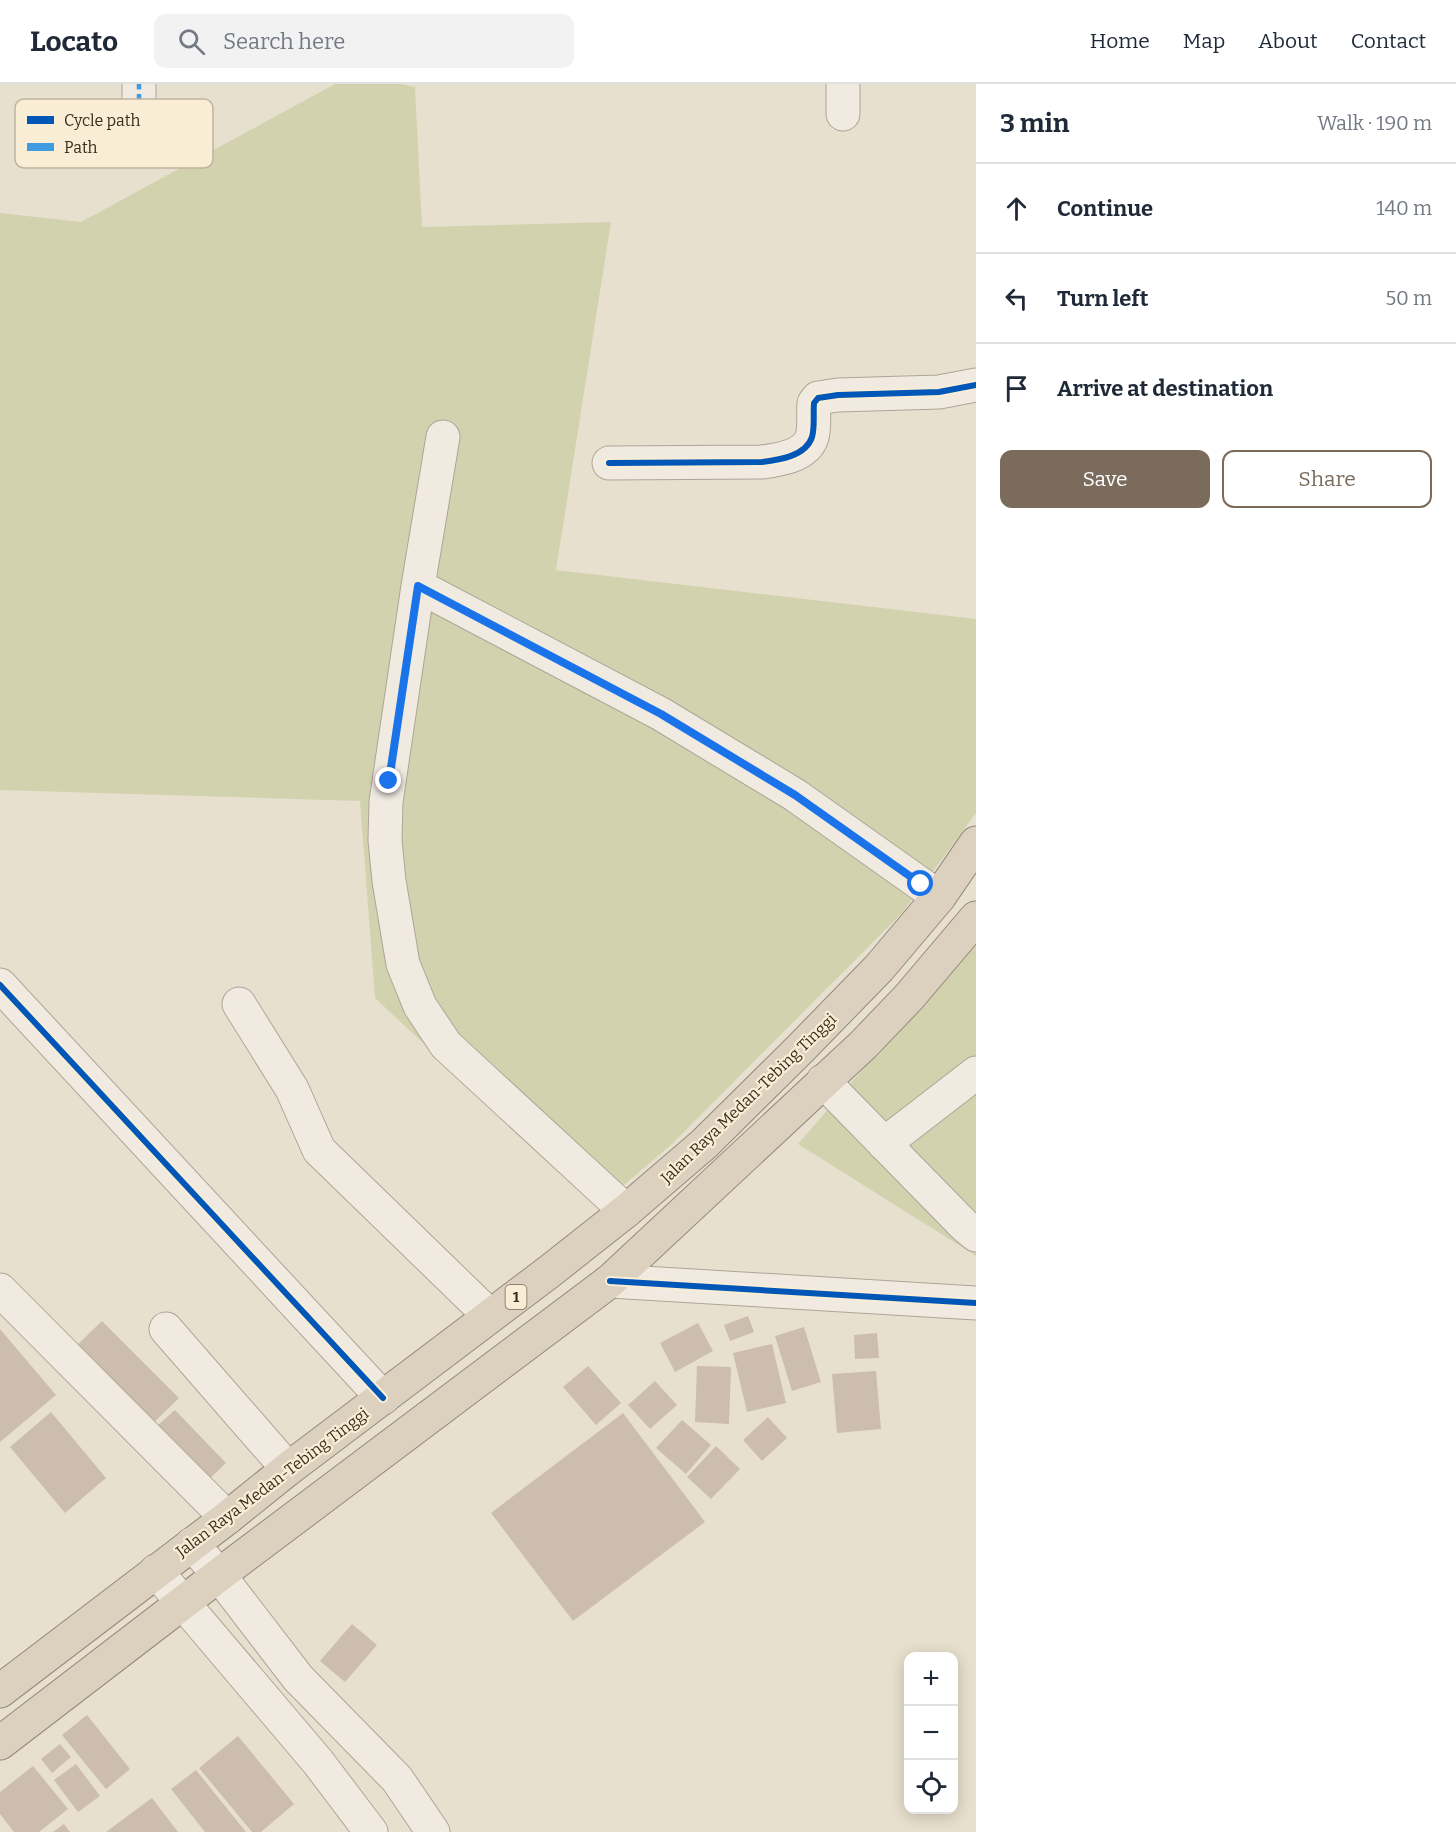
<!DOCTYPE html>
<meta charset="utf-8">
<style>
:root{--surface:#fff;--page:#f2f2f3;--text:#1f2937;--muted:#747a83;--line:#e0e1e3;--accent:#7a6b5c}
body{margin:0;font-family:Bitter,serif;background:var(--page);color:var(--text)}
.controls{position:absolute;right:18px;bottom:18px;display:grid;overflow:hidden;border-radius:12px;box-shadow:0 3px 15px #0003}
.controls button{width:54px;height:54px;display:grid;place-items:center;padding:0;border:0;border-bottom:2px solid var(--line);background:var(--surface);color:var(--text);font:30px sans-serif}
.stop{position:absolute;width:18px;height:18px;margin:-14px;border:4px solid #1a73e8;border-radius:50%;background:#fff}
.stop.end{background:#1a73e8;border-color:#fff;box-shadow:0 2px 6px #0008}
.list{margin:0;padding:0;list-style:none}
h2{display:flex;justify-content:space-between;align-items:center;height:78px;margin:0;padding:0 24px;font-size:26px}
h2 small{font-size:20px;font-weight:400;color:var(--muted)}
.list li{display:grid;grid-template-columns:39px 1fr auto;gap:18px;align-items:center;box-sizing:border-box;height:90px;padding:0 24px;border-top:2px solid var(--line)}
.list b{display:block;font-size:22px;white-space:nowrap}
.list em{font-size:20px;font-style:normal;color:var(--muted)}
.actions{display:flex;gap:12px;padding:18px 24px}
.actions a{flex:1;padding:14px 0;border:2px solid var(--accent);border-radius:12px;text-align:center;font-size:21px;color:var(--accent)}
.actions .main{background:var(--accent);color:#fff}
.icon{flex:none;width:33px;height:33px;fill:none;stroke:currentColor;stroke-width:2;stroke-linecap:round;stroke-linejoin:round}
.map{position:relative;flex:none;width:976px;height:1748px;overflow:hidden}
header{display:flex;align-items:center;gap:36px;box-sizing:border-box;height:84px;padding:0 30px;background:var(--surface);border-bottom:2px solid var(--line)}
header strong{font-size:28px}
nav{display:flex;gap:33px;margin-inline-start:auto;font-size:21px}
.search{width:420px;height:54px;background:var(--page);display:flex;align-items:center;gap:15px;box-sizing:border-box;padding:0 21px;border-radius:12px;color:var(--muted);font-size:22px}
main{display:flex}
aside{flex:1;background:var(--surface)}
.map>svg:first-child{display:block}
.cemetery{fill:#d3d2af}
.building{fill:#ccbdaf}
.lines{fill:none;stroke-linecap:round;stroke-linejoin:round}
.minor-casing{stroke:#aea597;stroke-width:35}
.highway-casing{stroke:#938a7e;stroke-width:35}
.minor{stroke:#f0eae1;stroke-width:33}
.highway{stroke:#dcd0bf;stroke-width:33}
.quiet{stroke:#3f9ce0;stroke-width:4.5;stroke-dasharray:9 4.5;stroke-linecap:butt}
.cycleway-casing{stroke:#f9edd5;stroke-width:10}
.cycleway{stroke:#0057b8;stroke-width:6}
.route{stroke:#1a73e8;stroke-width:8}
.labels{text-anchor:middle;stroke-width:4.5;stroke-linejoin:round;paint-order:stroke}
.shield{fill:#f9edd5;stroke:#766655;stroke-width:1.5}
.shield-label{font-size:15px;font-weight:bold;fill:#3e2c1e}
.street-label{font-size:16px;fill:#3e2c1e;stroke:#f9edd5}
.key{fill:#f9edd5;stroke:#c1b39e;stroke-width:1.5}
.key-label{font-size:16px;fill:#3e2c1e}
</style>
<header>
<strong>Locato</strong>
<div class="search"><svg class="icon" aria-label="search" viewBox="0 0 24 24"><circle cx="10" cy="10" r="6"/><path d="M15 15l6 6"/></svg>Search here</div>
<nav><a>Home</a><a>Map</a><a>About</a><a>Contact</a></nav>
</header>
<main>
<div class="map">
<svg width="976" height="1748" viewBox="0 0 976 1748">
<rect width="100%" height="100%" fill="#e8e0ce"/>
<path class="cemetery" d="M335,0H401L415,3L422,143L611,138L556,486L976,535V729L903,828L672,1060L598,1123L375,914L360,717L0,706V129L81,138Z
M976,854V1172L798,1060Z"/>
<path class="building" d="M748,1232L754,1248L730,1257L724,1241Z
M102,1237L179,1314L145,1347L68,1270Z
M698,1239L713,1267L675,1288L660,1259Z
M804,1243L821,1298L792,1307L775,1252Z
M0,1245L56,1311L0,1358Z
M877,1249L879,1274L855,1275L854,1251Z
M772,1260L786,1319L747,1328L733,1269Z
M588,1282L621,1319L596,1341L563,1303Z
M697,1282L731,1283L729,1340L695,1338Z
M876,1287L881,1345L837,1349L832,1290Z
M655,1297L677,1321L650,1345L628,1321Z
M175,1326L226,1379L201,1403L149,1349Z
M51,1328L106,1394L65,1429L10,1363Z
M623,1329L705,1438L573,1537L491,1429Z
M768,1333L787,1354L762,1377L743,1356Z
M682,1336L711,1361L686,1390L656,1364Z
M716,1362L740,1385L711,1415L687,1393Z
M352,1540L377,1561L345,1598L320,1577Z
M87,1631L130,1685L106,1705L62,1651Z
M238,1652L294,1720L261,1748H252L199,1684Z
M60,1660L71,1673L52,1689L41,1675Z
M76,1680L100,1712L78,1728L54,1696Z
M33,1682L68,1725L39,1748H14L0,1730V1708Z
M196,1686L246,1748H205L171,1705Z
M152,1714L178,1748H106Z
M64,1740L70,1748H53Z"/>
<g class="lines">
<defs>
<path id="minor" d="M139,19V0
M843,30V0
M443,353L418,502L386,718L385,756L389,797L403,880L420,922L446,961L626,1127
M609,379L762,378C779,376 806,372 812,353C815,343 813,330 814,319L818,314L838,311L939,308L976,301
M418,502L661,630L795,711L939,813
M0,901L383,1314
M239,920L292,1005L319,1066L490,1232
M823,997L964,1141L976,1151
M884,1060L976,989
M610,1197L976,1219
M0,1206L227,1434
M166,1245L288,1385
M192,1460L219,1491L298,1594L397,1695L433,1748
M156,1487L318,1678L371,1748"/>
<path id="highway" d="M0,1607L227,1434L288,1385L550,1187L626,1127L704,1060L801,964L879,884L939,813L976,759
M0,1659L219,1491L610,1197L863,961L909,913L976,834"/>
</defs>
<use href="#minor" class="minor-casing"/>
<use href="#highway" class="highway-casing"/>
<use href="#minor" class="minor"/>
<use href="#highway" class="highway"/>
<path class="quiet" d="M139,19V0"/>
<defs>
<path id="cycleway" d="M609,379L762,378C779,376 806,372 812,353C815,343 813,330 814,319L818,314L838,311L939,308L976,301
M0,901L383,1314
M610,1197L976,1219"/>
</defs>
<use href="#cycleway" class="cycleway-casing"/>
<use href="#cycleway" class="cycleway"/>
</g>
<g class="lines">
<path class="route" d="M389,697L418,502L661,630L795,711L921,800"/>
</g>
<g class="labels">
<rect class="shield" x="505.5" y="1201" width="21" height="24" rx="4.5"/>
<g class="shield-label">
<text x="516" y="1218">1</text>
</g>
<g class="street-label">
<text transform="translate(748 1014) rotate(-44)" y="6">Jalan Raya Medan-Tebing Tinggi</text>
<text transform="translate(272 1398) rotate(-37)" y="6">Jalan Raya Medan-Tebing Tinggi</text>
</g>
</g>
<rect x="15" y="15" width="198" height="69" rx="9" class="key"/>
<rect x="27" y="32" width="27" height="8" fill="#0057b8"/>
<rect x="27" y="59" width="27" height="8" fill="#3f9ce0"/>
<g class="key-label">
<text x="64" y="42">Cycle path</text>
<text x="64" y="69">Path</text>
</g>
</svg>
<div class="controls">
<button>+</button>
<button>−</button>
<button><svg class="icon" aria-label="locate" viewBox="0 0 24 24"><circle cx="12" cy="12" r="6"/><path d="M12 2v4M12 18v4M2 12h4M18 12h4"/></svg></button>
</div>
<div class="stop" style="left:921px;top:800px"></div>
<div class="stop end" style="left:389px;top:697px"></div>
</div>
<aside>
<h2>3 min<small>Walk · 190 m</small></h2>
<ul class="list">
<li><svg class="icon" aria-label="ahead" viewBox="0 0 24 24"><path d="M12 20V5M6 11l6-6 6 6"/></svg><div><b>Continue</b></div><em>140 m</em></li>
<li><svg class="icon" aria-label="left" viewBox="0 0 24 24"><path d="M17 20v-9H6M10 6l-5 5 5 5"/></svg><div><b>Turn left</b></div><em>50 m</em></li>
<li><svg class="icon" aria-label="arrive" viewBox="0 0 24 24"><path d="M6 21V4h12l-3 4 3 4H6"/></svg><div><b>Arrive at destination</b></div></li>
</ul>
<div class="actions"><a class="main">Save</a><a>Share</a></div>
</aside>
</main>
